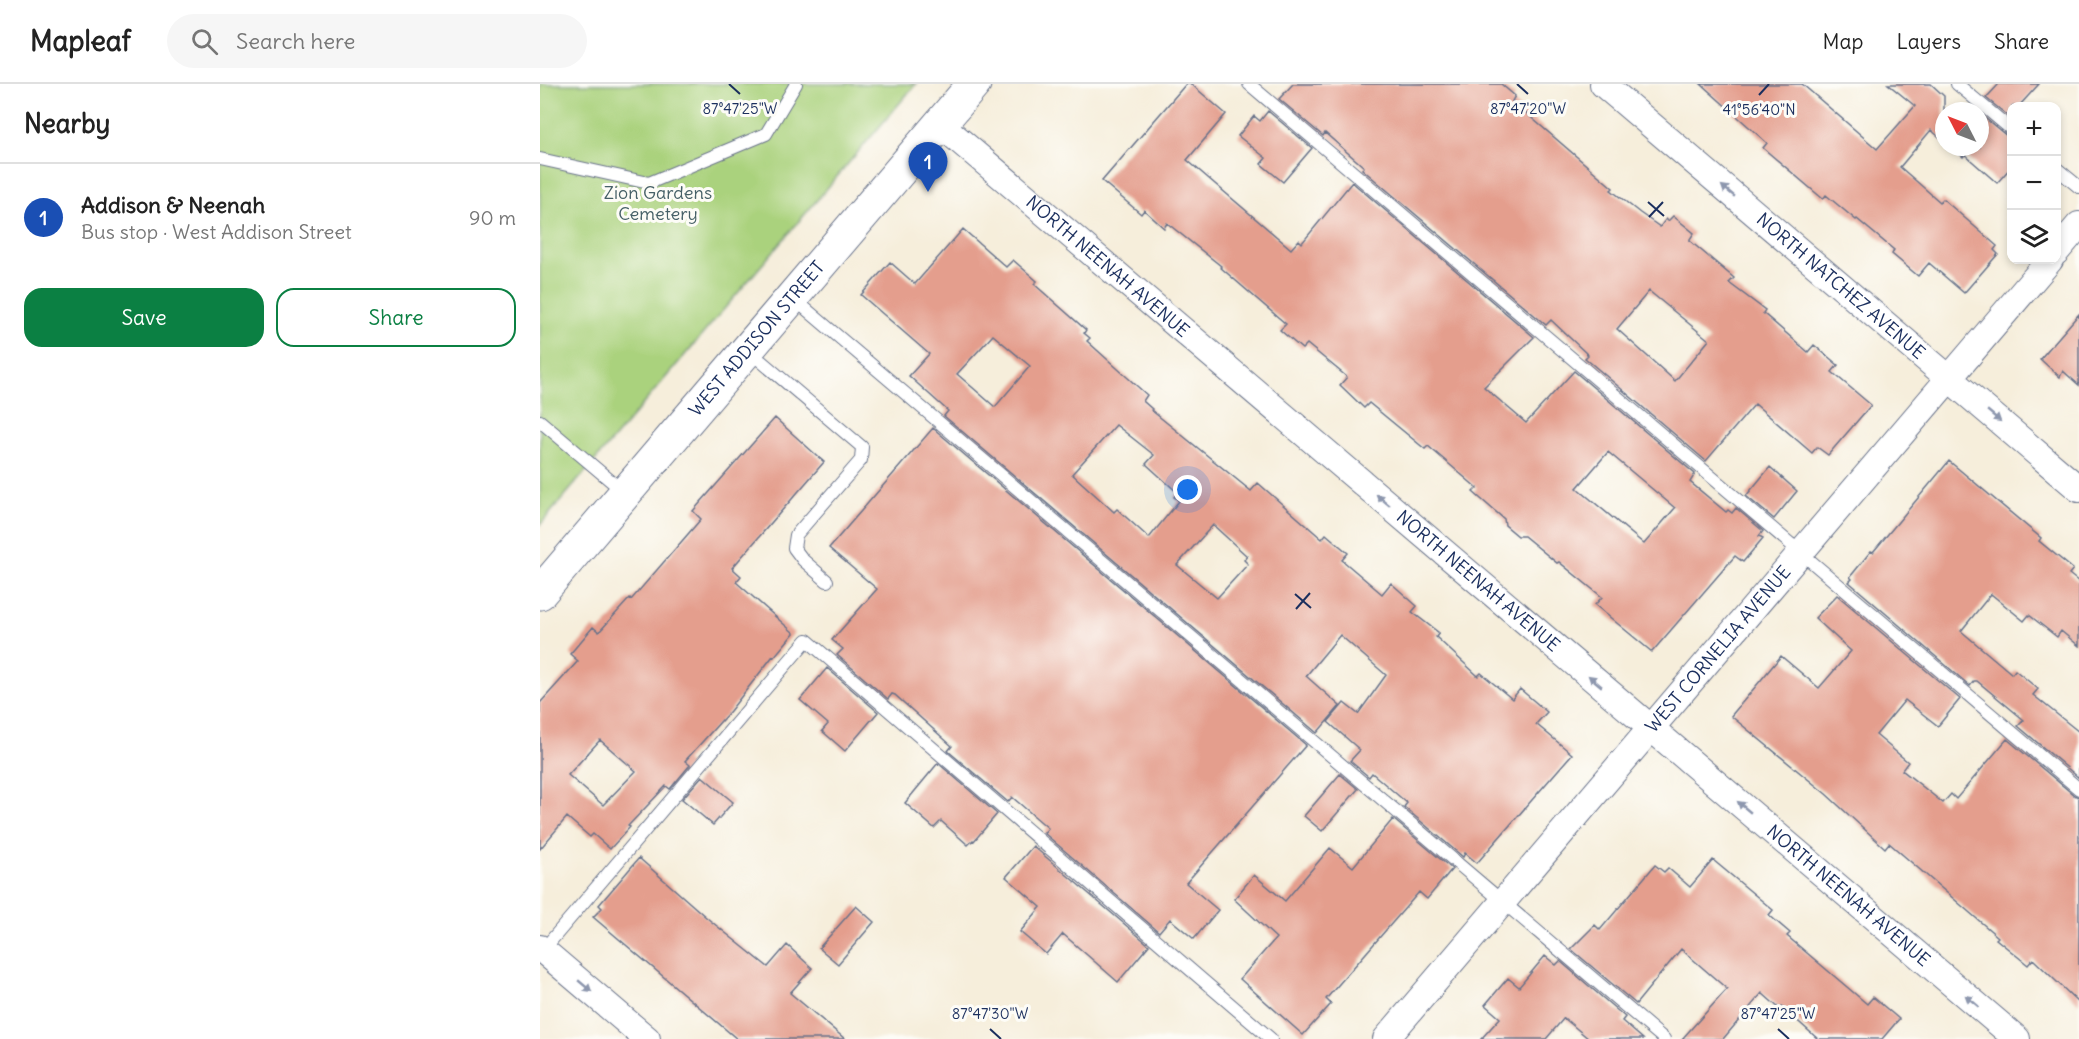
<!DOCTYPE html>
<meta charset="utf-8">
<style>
:root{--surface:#fff;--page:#f6f6f6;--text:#222;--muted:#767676;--line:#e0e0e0;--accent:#0b8043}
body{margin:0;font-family:Delius,sans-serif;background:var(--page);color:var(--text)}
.controls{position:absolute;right:18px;top:18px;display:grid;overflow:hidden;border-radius:12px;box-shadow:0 3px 9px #0003}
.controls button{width:54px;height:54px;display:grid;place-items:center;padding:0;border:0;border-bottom:2px solid var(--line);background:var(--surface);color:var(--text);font:30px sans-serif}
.compass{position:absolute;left:1395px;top:18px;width:54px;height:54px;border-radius:50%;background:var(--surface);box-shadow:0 3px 9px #0003;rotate:312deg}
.you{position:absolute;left:648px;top:406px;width:21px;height:21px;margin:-15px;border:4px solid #fff;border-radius:50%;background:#1a73e8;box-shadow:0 0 0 9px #1a73e833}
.badge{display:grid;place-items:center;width:39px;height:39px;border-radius:50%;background:var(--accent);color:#fff;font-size:20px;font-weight:700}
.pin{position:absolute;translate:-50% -50px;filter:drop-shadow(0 2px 3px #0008)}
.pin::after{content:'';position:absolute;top:32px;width:21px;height:18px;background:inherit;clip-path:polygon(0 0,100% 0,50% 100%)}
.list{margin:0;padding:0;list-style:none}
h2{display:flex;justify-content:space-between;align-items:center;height:78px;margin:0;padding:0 24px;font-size:26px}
h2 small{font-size:20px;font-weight:400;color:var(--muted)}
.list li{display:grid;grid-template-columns:39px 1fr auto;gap:18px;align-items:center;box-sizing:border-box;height:108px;padding:0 24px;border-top:2px solid var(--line)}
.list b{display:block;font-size:22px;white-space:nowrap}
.list p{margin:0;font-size:20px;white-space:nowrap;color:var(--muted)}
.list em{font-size:20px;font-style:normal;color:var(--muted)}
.actions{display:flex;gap:12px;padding:18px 24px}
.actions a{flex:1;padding:14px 0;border:2px solid var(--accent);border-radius:18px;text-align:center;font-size:21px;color:var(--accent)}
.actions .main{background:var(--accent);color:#fff}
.icon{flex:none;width:33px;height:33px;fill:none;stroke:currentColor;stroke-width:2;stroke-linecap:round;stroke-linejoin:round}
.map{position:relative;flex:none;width:1539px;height:955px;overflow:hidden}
header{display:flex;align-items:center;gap:36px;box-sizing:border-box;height:84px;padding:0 30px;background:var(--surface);border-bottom:2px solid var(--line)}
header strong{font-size:28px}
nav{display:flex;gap:33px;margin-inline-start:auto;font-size:21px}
.search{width:420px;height:54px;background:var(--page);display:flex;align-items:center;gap:15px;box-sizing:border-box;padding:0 21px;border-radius:33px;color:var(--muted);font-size:22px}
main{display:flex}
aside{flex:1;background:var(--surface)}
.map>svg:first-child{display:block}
.green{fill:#aad27d;stroke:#62806e;stroke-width:1.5}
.building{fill:#e49e8d;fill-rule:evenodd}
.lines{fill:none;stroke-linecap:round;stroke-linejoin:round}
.lane-casing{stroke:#68728a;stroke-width:14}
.street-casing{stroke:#68728a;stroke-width:28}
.secondary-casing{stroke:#68728a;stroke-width:35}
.lane{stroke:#fff;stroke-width:12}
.street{stroke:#fff;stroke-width:26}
.secondary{stroke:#fff;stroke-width:33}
.oneway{fill:#8d97ae}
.ticks{fill:none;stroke:#1b2f5e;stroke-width:2}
.labels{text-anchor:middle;stroke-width:6;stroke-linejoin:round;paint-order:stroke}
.park-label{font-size:18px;fill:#466067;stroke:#fdfcf7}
.street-label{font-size:18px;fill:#1b2f5e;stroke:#fdfcf7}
.ticks-label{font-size:15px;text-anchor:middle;fill:#1b2f5e;stroke:#fdfcf7;stroke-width:6;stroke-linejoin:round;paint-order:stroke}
</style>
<header>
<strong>Mapleaf</strong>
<div class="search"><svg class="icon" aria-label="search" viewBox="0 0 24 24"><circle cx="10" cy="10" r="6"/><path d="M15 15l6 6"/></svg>Search here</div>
<nav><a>Map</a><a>Layers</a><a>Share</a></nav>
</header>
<main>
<aside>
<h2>Nearby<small></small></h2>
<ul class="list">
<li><span class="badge" style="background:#1a4fb4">1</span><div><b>Addison &amp; Neenah</b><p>Bus stop · West Addison Street</p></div><em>90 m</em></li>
</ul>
<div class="actions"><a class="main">Save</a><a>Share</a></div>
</aside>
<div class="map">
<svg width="1539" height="955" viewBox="0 0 1539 955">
<rect width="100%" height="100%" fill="#fdfcf7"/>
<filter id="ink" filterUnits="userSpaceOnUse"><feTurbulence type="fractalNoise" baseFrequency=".0167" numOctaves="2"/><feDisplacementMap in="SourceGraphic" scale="12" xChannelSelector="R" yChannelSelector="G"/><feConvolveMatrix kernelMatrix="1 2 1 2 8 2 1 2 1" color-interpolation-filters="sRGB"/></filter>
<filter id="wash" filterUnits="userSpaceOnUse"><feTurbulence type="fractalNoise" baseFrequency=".008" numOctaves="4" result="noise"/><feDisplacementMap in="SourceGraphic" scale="24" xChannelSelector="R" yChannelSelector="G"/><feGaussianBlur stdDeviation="1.35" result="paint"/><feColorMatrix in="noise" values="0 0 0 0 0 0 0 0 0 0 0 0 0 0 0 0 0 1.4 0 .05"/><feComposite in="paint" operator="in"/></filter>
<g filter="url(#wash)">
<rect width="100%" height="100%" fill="#f6eedb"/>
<path class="green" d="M0,0H376L0,441Z"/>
<g id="blocks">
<path class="building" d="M646,0H651L686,30L647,76L751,165L759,156L762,159L812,98L994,253L944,303L986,339L1034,287L1155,390L1150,398L1186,428L1188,426L1192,429L1196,424L1223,447L1219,452L1223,454L1203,478L1195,472L1112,568L1055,521L1062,513L1019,478L1017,479L984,452H978L965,441L964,435L933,408L937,404L888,362L885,365L829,319L824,324L800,301L807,293L767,260L762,265L740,246L746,240L680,183L681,182L627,139L624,144L604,126L601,130L562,97ZM1068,368L1135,424L1104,460L1037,404Z
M753,0H961L975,12L972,17L1073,104L1071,106L1100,129L1120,143L1126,135L1128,137L1133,132L1154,149L1150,155V157L1194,194L1189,199L1225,226L1223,229L1268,268L1274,261L1298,281L1292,288L1331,321L1288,371L1277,363L1272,369L1215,320L1166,377L1045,274L1048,271L1011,236L1006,241L822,85L824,83L785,49L783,52L739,15ZM1109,207L1169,256L1135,297L1077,245Z
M1161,0H1262L1337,65L1375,22L1348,0H1391L1404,12V57L1391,46L1360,83L1400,118L1403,115L1457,162L1454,166L1458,170L1424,209L1389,179L1378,192L1352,170L1354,166L1317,135L1316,136L1286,111L1283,115L1223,64L1227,59Z
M1459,0H1499L1479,22H1472V35L1446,14Z
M728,27L772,64L743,98L721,80L726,74L698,52L714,32L720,37Z
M1440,30L1467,52L1472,54V82L1457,99L1425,71L1423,73L1412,63H1440Z
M423,145L466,183L473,176L497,197L494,200L546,246L544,249L550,254L547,257L607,311L603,317L612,325L611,326L711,407L718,399L782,455L786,450L808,469L802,476L842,510L851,499L877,522L872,528L899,549L896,553L938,592L941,589L972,615L980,605L1007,628L996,640L1032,670L937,779L925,769L923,773L864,723L867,719L832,689L829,693L810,677L820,666L788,638L804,619L818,630L846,591L800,551L766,592L800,622L777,649L404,332L408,327L369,292L389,270L321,211L350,178L375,200ZM453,251L490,282L455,323L417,290ZM576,341L614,371L606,380L638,409L634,413L639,417L609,454L577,425L574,428L532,390ZM673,441L707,472L704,476L708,480L677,514L637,481Z
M1539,230V301L1523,287L1520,293L1500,275Z
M235,334L284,378L192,484L201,492L196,498L254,549L234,573L233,572L190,627L145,677L150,681L130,705L126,702L88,742L90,743L70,765L53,750L50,753L27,733L0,765V619L38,577L30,570L53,543L59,548L90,514L91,516L161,435L153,427ZM60,656L96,687L63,721L28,691Z
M393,344L766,661L646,799L678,826L654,855L630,835L619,848L504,749L508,744L472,713L468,718L408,667L412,662L355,611L352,610L348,615L297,571L303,565L292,556L337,505L289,464Z
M1409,377L1501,454L1499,457L1533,485L1529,490L1539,498V562L1521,547L1517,553L1489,531L1484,537L1451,510L1421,547L1472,590L1475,586L1498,605L1493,611L1539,648V694L1478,642L1484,636L1437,597H1434L1430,602L1309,498L1312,495L1310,493L1331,467L1333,468Z
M1230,383L1257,407L1234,435L1206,412Z
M1297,511L1420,615L1398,642L1365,616L1336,651L1368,678L1362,686L1403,719L1411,710L1416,715L1467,655L1534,711L1539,713V919L1493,875L1488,881L1456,855L1458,853L1349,759L1345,764L1286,710L1191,632L1241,572L1279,604L1311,567L1275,534Z
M287,584L338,628L305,667L282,647L288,640L260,616Z
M398,679L457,730L434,757L433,756L428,761L401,737L394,744L365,719Z
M800,690L818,705L782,747L764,732Z
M162,692L193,718L173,741L142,715Z
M853,735L912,785L887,815L879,808L786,915L791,920L763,951L700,895L736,854L694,815L714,791L745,817L790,764L813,783Z
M493,762L609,861L578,898L523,850L506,870L480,848L501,823L466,793Z
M99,774L167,834L228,883L247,861L272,884L250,909L305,955H197L53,833L62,824L59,821Z
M1173,776L1233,826L1229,831L1250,849L1247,852L1327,920L1333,913L1359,935L1342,955H1278L1242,923L1240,925L1222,909L1183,955H1142L1187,905L1141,865L1096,920L1031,865L1055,841L1060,846L1115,781L1124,788L1128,784L1150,803Z
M316,822L334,838L298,880L279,864Z
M1005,872L1016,881L1020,877L1085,933L1082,937L1103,955H1049L1024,934L1006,955H941L960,934L945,921L968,894L979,903Z"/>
</g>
</g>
<g filter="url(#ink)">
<use href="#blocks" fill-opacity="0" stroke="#68728a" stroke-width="1.5"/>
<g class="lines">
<defs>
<path id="lane" d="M709,0L1539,705
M1417,0L1472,46
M0,75L109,99L226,50L256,0
M1516,84L1539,103
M253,214L1124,955
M208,266L322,363L321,376L256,451L254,464L263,476L287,497
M0,337L84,408
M3,866L267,556L731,955"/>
<g id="street">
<path id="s1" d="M1063,0L1539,405"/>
<path id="s2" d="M400,40L1477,955"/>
<path d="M1516,168L1539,141"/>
<path d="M0,864L107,955"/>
<path id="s3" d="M846,955L1510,176"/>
</g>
<g id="secondary">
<path id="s4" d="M0,509L434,0"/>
</g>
</defs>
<use href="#lane" class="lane-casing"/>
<use href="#street" class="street-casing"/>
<use href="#secondary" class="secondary-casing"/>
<use href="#lane" class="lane"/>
<use href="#street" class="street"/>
<use href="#secondary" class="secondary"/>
</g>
<defs><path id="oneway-solid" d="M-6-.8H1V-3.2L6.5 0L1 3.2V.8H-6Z" transform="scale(1.5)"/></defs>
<g class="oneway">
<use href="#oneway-solid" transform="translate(1188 107) rotate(-140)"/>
<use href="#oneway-solid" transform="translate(1454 332) rotate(40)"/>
<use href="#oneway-solid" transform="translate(843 416) rotate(-140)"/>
<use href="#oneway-solid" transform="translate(1055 597) rotate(-140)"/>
<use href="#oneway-solid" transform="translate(1204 723) rotate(-140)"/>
<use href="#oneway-solid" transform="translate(45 902) rotate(40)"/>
<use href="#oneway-solid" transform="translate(1432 917) rotate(-140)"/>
</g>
</g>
<path class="ticks" d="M189,0L200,10M977,0L988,10M1219,11L1229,0M1108,118L1124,132M1109,133L1123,118M755,510L771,524M756,525L770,509M450,945L461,955M1238,945L1249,955"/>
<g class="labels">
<g class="park-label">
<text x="118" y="115">Zion Gardens<tspan x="118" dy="21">Cemetery</tspan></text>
</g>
<g class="street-label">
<text dy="6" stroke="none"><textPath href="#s2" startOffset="220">NORTH NEENAH AVENUE</textPath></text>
<text dy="6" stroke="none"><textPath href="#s1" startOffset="312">NORTH NATCHEZ AVENUE</textPath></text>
<text dy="6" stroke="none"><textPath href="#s4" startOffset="334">WEST ADDISON STREET</textPath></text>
<text dy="6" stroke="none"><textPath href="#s2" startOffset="706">NORTH NEENAH AVENUE</textPath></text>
<text dy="6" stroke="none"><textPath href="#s3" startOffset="512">WEST CORNELIA AVENUE</textPath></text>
<text dy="6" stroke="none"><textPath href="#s2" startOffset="1192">NORTH NEENAH AVENUE</textPath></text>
</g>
</g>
<g class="ticks-label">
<text x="200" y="30">87°47'25"W</text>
<text x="988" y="30">87°47'20"W</text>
<text x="1219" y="31">41°56'40"N</text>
<text x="450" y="935">87°47'30"W</text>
<text x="1238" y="935">87°47'25"W</text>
</g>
</svg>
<div class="controls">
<button>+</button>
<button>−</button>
<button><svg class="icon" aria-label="layers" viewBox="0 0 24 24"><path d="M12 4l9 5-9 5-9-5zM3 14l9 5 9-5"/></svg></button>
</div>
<svg class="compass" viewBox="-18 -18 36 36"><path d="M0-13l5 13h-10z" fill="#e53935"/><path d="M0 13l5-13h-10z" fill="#767676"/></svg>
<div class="you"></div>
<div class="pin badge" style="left:388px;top:108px;background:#1a4fb4">1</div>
</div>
</main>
